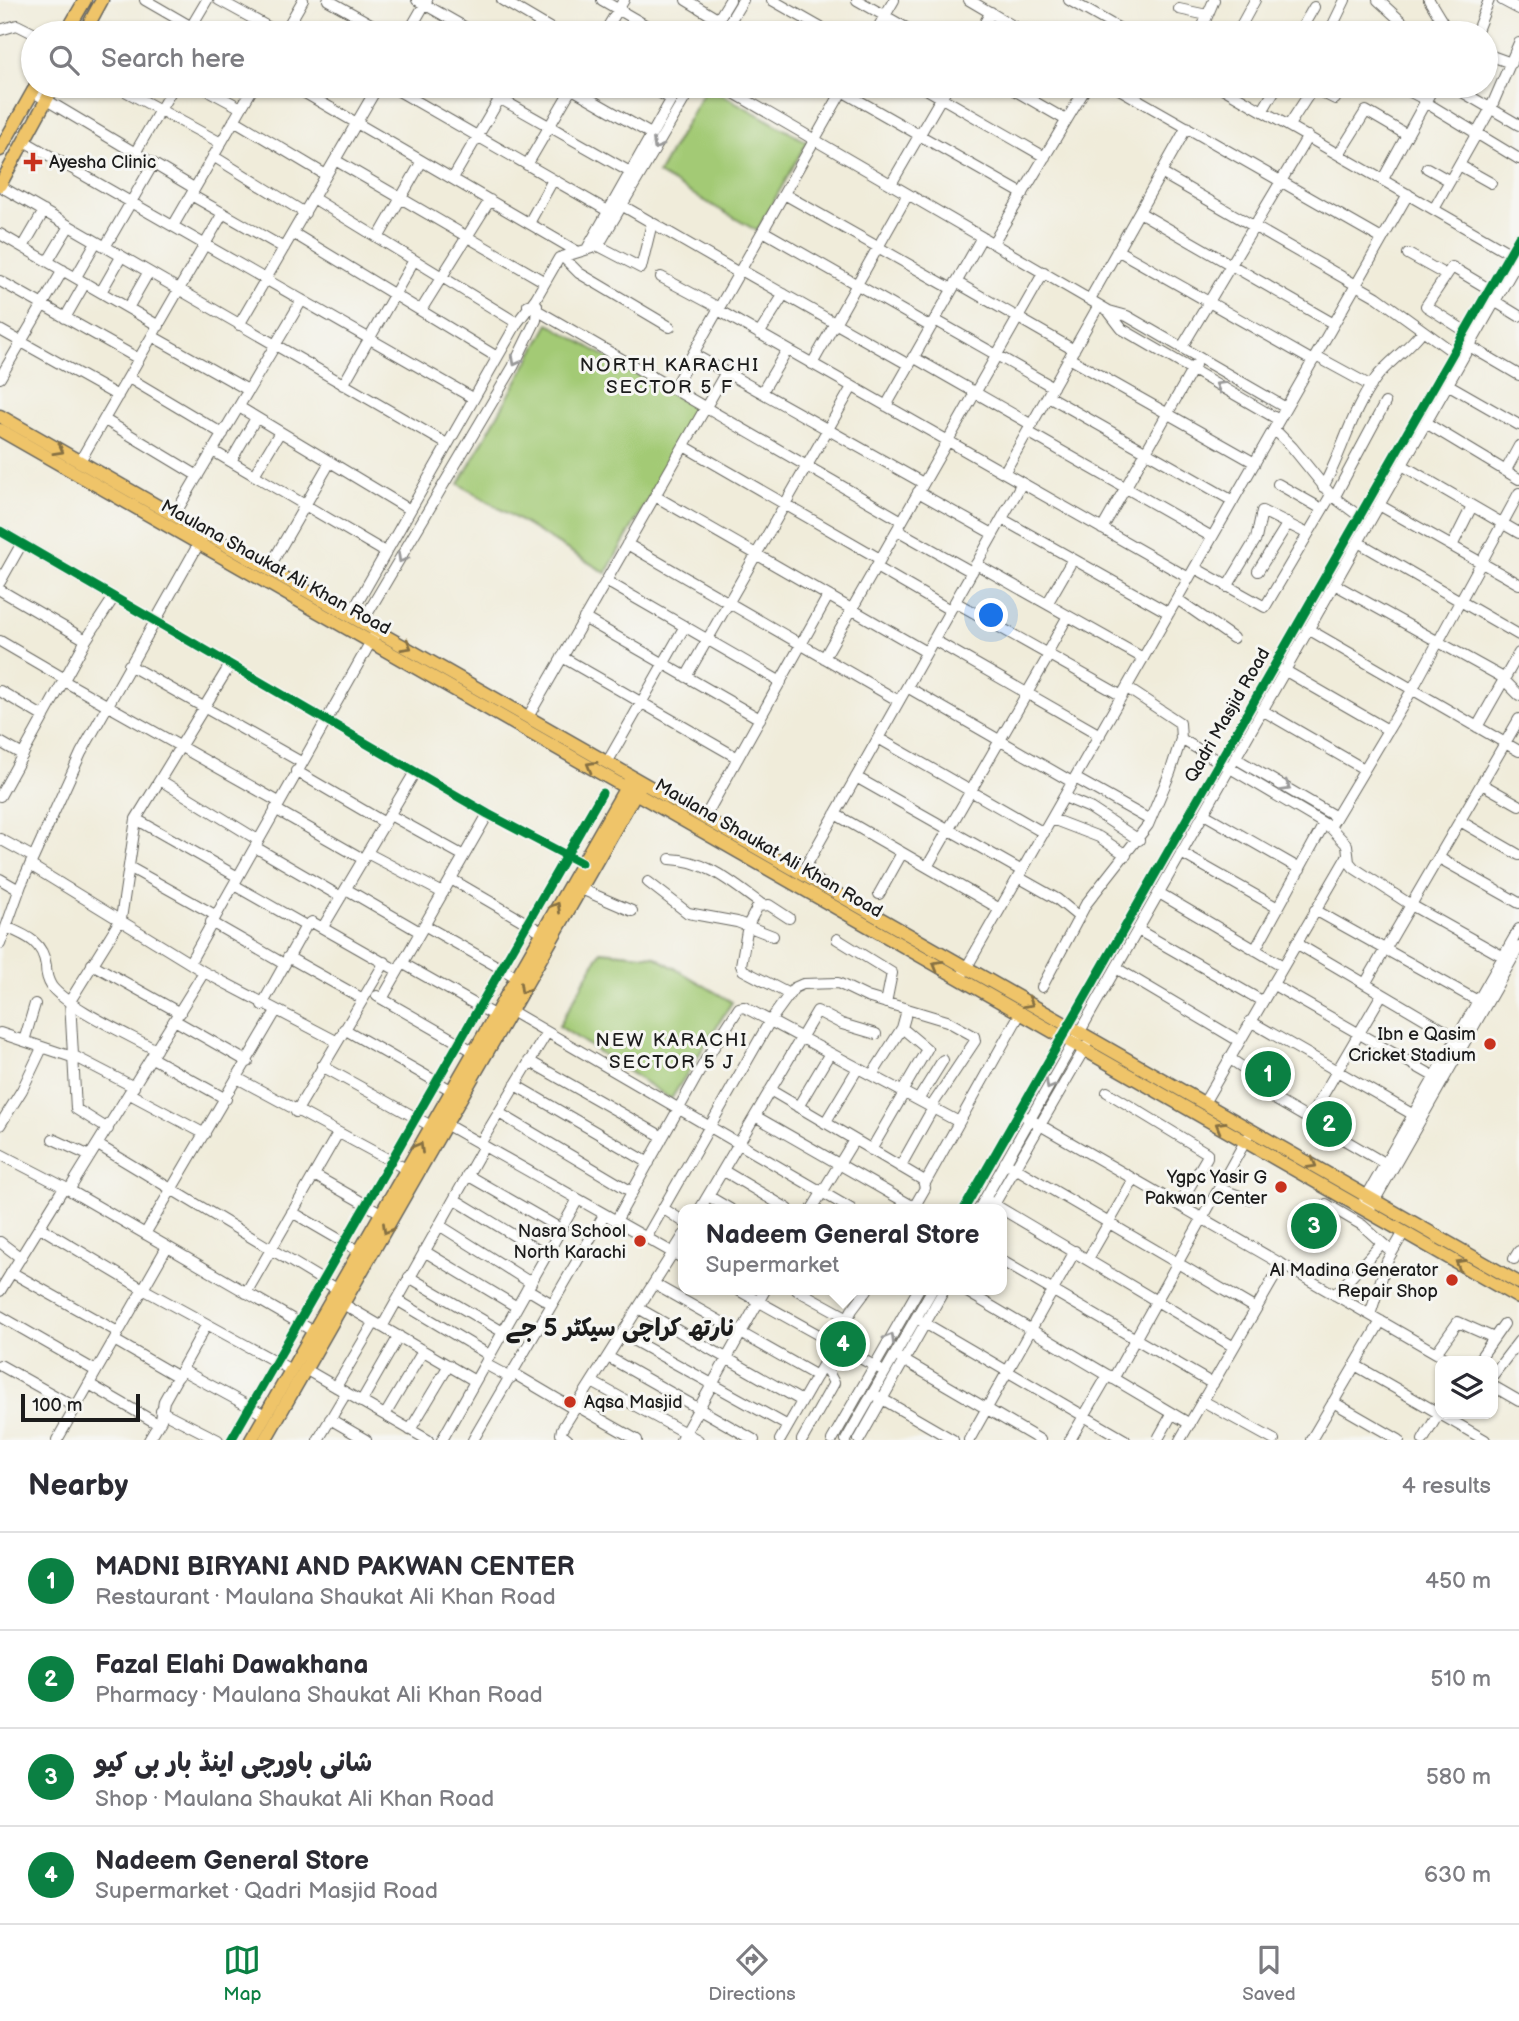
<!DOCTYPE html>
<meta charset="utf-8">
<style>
:root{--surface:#fff;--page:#f7f7f7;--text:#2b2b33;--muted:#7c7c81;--line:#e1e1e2;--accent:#0b8043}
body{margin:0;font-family:"Balsamiq Sans","Playpen Sans Arabic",sans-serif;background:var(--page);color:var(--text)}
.controls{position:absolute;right:21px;bottom:21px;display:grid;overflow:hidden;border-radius:14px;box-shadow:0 2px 5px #0004}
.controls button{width:63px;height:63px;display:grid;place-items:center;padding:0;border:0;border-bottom:2px solid var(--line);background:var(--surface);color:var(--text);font:35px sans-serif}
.scale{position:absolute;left:21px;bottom:18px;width:119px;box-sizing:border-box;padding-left:7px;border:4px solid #1c1c1c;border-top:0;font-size:19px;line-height:24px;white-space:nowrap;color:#1c1c1c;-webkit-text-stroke:5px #f6f6f2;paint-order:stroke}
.you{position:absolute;left:992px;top:616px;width:24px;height:24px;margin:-18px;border:5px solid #fff;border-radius:50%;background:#1a73e8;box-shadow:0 0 0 10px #1a73e833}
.badge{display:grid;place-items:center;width:46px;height:46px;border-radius:50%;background:var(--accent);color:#fff;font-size:23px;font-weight:700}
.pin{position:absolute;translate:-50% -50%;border:4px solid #fff;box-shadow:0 2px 7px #0006}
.popup{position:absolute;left:678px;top:1204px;width:329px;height:91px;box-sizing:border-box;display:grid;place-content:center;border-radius:14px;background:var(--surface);filter:drop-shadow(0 2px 5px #0005);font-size:23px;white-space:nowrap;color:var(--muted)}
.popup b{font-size:26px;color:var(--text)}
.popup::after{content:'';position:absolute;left:50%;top:100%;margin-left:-14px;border:14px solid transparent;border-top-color:var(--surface)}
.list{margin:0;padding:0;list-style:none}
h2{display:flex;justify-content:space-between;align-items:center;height:91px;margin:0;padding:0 28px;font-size:30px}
h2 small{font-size:23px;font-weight:400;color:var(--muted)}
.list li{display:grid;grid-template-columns:46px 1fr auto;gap:21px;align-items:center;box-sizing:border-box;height:98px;padding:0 28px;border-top:2px solid var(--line)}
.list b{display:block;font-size:26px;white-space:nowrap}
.list p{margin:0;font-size:23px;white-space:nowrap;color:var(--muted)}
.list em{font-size:23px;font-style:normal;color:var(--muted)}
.icon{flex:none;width:38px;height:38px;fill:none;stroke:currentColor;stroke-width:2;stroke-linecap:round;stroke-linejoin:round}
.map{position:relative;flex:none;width:1519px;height:1440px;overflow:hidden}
.search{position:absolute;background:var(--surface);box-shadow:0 2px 5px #0004;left:21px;right:21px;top:21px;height:77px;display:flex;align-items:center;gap:18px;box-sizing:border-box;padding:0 24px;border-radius:38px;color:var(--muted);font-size:26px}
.sheet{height:483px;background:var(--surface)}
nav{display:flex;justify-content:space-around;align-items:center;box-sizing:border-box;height:98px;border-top:2px solid var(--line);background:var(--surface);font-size:19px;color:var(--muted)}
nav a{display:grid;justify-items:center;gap:4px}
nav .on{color:var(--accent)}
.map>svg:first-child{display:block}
.green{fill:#a3ca74;stroke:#607348;stroke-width:2}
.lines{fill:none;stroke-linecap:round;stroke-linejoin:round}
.minor-casing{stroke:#66655e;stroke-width:12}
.major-casing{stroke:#66655e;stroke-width:15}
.minor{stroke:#fff;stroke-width:10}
.major{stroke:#efc469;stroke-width:12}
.cycleway-casing{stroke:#f6f6f2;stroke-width:13}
.cycleway{stroke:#00873e;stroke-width:9}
.oneway{stroke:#999}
.oneway2{stroke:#867042}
.poi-dot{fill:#c8321e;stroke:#f6f6f2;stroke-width:2.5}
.labels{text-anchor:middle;stroke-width:6;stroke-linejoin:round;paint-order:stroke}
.poi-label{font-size:18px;fill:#1c1c1c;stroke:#f6f6f2;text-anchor:end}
.street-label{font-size:18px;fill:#1c1c1c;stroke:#f6f6f2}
.neighbourhood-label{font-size:19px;letter-spacing:2px;fill:#1c1c1c;stroke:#f6f6f2}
.district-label{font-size:24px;font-weight:bold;fill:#1c1c1c;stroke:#f6f6f2}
</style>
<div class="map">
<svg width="1519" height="1440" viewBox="0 0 1519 1440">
<rect width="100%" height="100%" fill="#f6f6f2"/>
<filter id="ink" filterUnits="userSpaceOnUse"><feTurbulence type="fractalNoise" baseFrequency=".0143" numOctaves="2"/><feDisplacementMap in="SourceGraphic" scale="14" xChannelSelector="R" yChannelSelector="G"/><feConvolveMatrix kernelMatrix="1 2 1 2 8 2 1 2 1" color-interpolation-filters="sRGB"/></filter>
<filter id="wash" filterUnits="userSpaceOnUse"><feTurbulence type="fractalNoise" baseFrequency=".00686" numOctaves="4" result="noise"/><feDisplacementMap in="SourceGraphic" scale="28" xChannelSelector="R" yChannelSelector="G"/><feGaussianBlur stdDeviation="1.57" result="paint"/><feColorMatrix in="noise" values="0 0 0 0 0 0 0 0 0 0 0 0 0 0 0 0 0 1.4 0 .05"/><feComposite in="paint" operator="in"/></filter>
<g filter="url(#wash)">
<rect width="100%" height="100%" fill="#f0ecda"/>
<path class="green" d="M707,86L807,142L757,231L658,174Z
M549,324L699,410L606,573L459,484Z
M601,951L654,956L732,1002L671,1099L559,1026Z"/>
</g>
<g filter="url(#ink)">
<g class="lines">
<defs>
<path id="minor" d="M145,0L202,33
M219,0L279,33
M328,0L387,33
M417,0L475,33
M502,0L558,33
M602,0L659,33
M686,0L719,20
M772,0L830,33
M857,0L915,33
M969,0L1025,33
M1069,0L1127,33
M1378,0L1414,33
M1429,0L1449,33
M1502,0L1519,9
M1179,9L1207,15
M291,21L312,33
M89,23L107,33
M728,25L742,33
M191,27L207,0
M0,30L17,25L33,33
M284,33L303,0
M408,33L427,0
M535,33L541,23
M604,33L624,0
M710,33L730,0
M723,33L743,0
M875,33L894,0
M979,33L991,12
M1200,33L1214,0
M1237,33L1255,0
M1299,33L1314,7
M1329,33L1345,0
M1421,33L1440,18
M1476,33L1489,0
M1486,54L1511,63
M116,86L221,143
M200,86L241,108
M254,86L191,195L284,248
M293,86L578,252
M390,86L608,211
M478,86L630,172
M567,86L651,134
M648,86L671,99
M722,86L1109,311L1127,316L1286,408
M833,86L1023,194
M921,86L1045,157
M1007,86L1066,120
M1114,86L1382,239
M1219,86L1513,255
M1399,86L1426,100
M1452,86L1519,125
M33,92L194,188
M1425,102L1519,159
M1263,110L1277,86
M234,120L326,175
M1289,125L1313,88L1335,99
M24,141L473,398
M135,153L174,86
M1339,154L1366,111L1407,135
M213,156L305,213
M335,160L545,282
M527,165L573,86
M1459,165L1491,183
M1427,168L1450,181
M1161,173L1377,297L1453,352
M453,178L500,98
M1383,179L1434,86
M891,184L948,86
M0,186L447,444
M784,194L952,289
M313,198L517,323
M623,206L739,273
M1434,209L1490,110L1519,43
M1139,212L1334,324
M529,223L553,180
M173,226L191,195
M763,231L931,327
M293,233L497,357
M0,234L159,326
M378,238L422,161
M993,243L1087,86
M597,245L641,268L652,223
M23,247L44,211
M105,247L153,164
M587,249L679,86
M1117,250L1313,361
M1408,254L1446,275
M563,257L579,273L670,327
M48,261L69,226
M741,270L909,365
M76,277L96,242
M661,277L719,308
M0,281L139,359
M956,282L1074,350
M101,292L121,257
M1090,299L1187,127
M1496,302L1519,316
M528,305L902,521
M128,308L148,273
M421,310L490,200
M718,310L1189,578
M1109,312L1122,329L1279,420
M65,318L85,283
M935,320L1053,387
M239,325L378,86
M0,330L118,396
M1465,331L1426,306L1452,267L1489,289
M759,334L784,294
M152,336L248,390
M1182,347L1308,136
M1471,347L1519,375
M693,354L923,483
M1316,356L1371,386
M913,357L1032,425
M1069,358L1255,463
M812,364L908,194
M0,378L63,270
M129,378L223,434
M343,385L414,260
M1449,385L1519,425
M673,389L845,86
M762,392L787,350
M1048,396L1233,501
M886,406L982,237
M239,407L410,510
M105,420L198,476
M1426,423L1519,479
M1274,429L1292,447L1331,495L1359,516
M1028,432L1212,537
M684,446L880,559
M213,451L385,552
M80,461L223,213
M231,461L256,418
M1402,465L1519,533
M1506,470L1519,446
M1004,473L1099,305
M254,475L280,432
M1278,484L1322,509
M1323,487C1343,451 1351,412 1376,378C1389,361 1409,349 1422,331
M918,492L993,534
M655,496L926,652
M1334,498L1385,403
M1379,505L1519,584
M175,514L302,300
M1002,519L1169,613
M1102,529L1195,365
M897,530L972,572
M0,531L488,814L581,863
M1358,542L1519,635
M627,544L899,701
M1452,546L1472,506
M976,564L1143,658
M876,567L950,610
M269,568L330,462
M1195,568L1265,607L1331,495
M1258,571L1288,523
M606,581L781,682
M0,582L22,543
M1334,584L1500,676L1519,695
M1227,587L1256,539L1262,511L1308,534
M0,590L86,640
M1177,599L1233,638
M955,602L1122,696
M1047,604L1073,559
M351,614L517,323L536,298L559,258L595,247L601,241L692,86
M584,618L760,719
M363,621L513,367L536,320L537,305
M1308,629L1519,751
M934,640L1100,735
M0,641L65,679
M1047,653L1068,616
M562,657L738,758
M824,658L1044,272
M129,665L301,762
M1284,670L1388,730
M686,677L852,387
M64,681L279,802
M907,687L1072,782
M0,691L44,717
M1262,710L1364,769
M528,717L726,372
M1477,727L1519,653
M878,738L1044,833
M1181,739L1330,827
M0,742L23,755
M1235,758L1336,817
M608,761L685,626
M296,771L385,823
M856,777L1022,871
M1075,778L1150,820
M160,780L258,840
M1482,784L1519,805
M0,796L86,640L114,597
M1064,797L1090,808L1139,840
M275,809L363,859
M835,814L1000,909
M1204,814L1300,869
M390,815L464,856
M705,817L828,596
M136,819L238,877
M1052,819L1099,837L1126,855
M1460,821L1519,855
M0,839L33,857
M255,847L341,897
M367,853L443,893
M1181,853L1278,908
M1439,858L1519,903
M670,859C707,860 733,884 761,904
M30,865L204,972L336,1041
M129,867L215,915
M927,867L1049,655
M802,873L1022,483
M1018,877L1057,899L1079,917
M0,879L19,890
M451,879L542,932
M648,882L688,913L737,922L773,936
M234,885L306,926
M346,889L420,932
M581,889L632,911
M1159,893L1283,966
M879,894L902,853
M1315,910L1478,1001
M211,922L284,964
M424,925L516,977
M6,927C27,936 43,942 46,966C46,973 48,981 52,987C69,1008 131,1036 156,1050
M323,927L415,772
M1138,930L1262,1001
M837,939L892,973L886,1003
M1296,943L1457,1038
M0,944L21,885L81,753L202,538
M1255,950L1324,824
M288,957L363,999
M1511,961L1411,905L1354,868L1349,862L1347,845L1330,827L1412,690L1519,493
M190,962L374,636
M402,963L494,1015
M92,964L180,1013
M1116,968L1239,1041
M964,972L1408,194
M1272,984L1435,1077
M1365,984L1519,719
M1042,987L1086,904L1148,825L1170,773L1181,739L1180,723L1127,688
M787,993L743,970L741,965L748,925L758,906L769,905L789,918
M377,996L473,1051
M382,999L488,814
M262,1005L306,926L312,922L398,971
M511,1011L851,1209
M176,1021L248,1062
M1250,1021L1412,1114
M344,1029L451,1090
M0,1033L72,1057
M24,1041L35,1004
M72,1055L134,1087
M152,1058L226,1099
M1229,1058L1248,1071L1252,1086L1384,1163
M529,1061L663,1137
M322,1066L431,1126
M872,1075L902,1028L907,1010
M239,1079L406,1169
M515,1085L649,1163
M770,1090L923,1180L925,1188L913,1209
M902,1092L927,1049L902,1028
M1107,1092L1207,1153V1157L1179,1205
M130,1094L205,1134
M918,1100L943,1060
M1204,1103L1348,855
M798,1107L830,1053
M296,1112L385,962
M499,1113L632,1192
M755,1116L914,1207
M1026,1117L1450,1361
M1309,1119L1382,994
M825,1123L858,1068
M0,1125L22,1090L42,1048
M447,1125L684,1259
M108,1129L76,1109L70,1001L121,919L136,819L230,665
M53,1139L90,1156
M480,1144L546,1034
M98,1145L337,1289
M871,1150L904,1093
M0,1154L64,1187L313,1331
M1005,1162L1256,1309
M900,1167L933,1108
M724,1171L788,1209
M314,1175L381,1213
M467,1175L561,1229
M925,1183L1021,1012
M1220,1189L1248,1199
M69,1190L204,972
M708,1196L730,1209
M454,1199L546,1255
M985,1199L1234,1347
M1364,1201L1519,929
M1326,1204L1362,1225L1392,1252
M1372,1205L1519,947
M992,1208L1086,1046
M664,1209L684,1222
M700,1209L817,1011L842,1024L876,1034
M812,1209L854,1140
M964,1209L1519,237
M979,1209L1519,259
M292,1212L359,1251
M616,1221L708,1056L739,1008L744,1007L959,1122
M439,1225L531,1283
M41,1228L143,1289L291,1370
M145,1234L276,1011
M646,1238L770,1021L794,988L803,984L838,983L867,997L947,1021L974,1036L975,1041L931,1107
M0,1242L21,1258
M424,1251L517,1307
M1088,1259L1134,1179
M1514,1259L1519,1251
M1002,1261L1213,1384
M11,1272L118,1332
M409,1277L503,1332
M654,1284L817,1376
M527,1289L552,1304
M738,1290L878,1368
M797,1290L848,1318
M964,1290L1190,1424
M0,1291L64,1187
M246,1293L338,1133
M1335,1295L1381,1244
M397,1300L489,1355
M343,1304L475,1381
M638,1308L802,1401
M1370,1315L1387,1261L1404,1232
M0,1316L96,1371
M916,1318L1125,1440
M382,1327L484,1146
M622,1334L788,1426
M114,1340L178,1377
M840,1348L850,1332L848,1318L852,1310L867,1290
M1436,1353L1458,1322L1494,1338
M608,1357L754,1440
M898,1357L1040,1440
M1478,1361L1504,1324
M485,1364L511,1378
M0,1365L75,1407
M1355,1365L1485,1440
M305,1369L428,1440
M182,1370L265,1415
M513,1373L574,1409
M1493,1375L1519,1341
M1113,1379L1247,1138
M592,1382L698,1440
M89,1384L158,1424
M1493,1386L1519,1401
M336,1387L374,1323
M877,1396L953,1440
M1203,1401L1274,1440
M361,1402L399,1336
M1333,1402L1399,1440
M577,1406L637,1440
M161,1411L218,1440
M385,1415L423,1351
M330,1419L366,1440
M410,1430L449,1365
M1159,1437L1172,1414
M57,1440L167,1247
M149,1440L161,1420L164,1401L207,1324
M231,1440L602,793
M318,1440L346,1393
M442,1440L578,1199
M473,1440L604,1215
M568,1440L561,1434L562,1429L684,1235
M681,1440L765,1290
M780,1440L835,1344
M802,1440L834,1383L824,1364
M832,1440L918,1290
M846,1440L932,1290
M859,1440L944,1290
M969,1440L1075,1251
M1070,1440L1108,1375
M1180,1440L1282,1264
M1311,1440L1381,1321
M1423,1440L1440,1411"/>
<path id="major" d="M66,33L85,0
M84,33L102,0
M0,150L36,86
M0,185L54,86
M0,416L1519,1283
M0,430L1519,1298
M251,1440L629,782
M265,1440L639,787"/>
</defs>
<use href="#minor" class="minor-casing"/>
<use href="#major" class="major-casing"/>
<use href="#minor" class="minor"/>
<use href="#major" class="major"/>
<defs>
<path id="cycleway" d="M0,531L488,814L581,863
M964,1209L1519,237
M231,1440L602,793"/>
</defs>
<use href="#cycleway" class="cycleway-casing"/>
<use href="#cycleway" class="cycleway"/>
</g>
<defs><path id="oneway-chevron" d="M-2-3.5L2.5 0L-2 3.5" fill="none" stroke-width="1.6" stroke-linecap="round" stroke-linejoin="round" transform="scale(1.75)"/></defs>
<g class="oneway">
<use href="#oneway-chevron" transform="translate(657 145) rotate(120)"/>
<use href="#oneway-chevron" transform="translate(516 361) rotate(118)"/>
<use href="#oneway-chevron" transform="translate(1220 386) rotate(-150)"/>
<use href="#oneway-chevron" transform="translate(402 558) rotate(120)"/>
<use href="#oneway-chevron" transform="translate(1286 787) rotate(30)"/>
<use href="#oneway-chevron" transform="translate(1050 1085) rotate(120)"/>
<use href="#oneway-chevron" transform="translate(890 1338) rotate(-60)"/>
</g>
<g class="oneway2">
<use href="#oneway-chevron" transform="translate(59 450) rotate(29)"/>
<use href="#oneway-chevron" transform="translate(407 646) rotate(30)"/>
<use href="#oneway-chevron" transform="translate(591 766) rotate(-150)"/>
<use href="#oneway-chevron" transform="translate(556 907) rotate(-60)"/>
<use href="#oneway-chevron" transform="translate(937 965) rotate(-150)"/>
<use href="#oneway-chevron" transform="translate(524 989) rotate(120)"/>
<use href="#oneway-chevron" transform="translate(1029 1003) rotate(30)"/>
<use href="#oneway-chevron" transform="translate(1220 1126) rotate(-150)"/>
<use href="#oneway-chevron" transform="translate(419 1147) rotate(-60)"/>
<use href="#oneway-chevron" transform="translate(1312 1164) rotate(29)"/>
<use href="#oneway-chevron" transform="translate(387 1229) rotate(120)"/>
<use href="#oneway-chevron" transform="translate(1460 1264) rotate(-150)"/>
</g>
</g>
<g class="poi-dot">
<path d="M29.5 151.5h7v7h7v7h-7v7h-7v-7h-7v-7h7z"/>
<circle cx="1490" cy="1044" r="7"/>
<circle cx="1281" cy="1187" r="7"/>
<circle cx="640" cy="1241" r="7"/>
<circle cx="1452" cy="1280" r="7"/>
<circle cx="570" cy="1402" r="7"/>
</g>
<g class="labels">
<g class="poi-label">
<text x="49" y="168" text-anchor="start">Ayesha Clinic</text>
<text x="1476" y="1040">Ibn e Qasim<tspan x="1476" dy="21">Cricket Stadium</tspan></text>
<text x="1267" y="1183">Ygpc Yasir G<tspan x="1267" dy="21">Pakwan Center</tspan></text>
<text x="626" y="1237">Nasra School<tspan x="626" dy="21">North Karachi</tspan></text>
<text x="1438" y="1276">Al Madina Generator<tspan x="1438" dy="21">Repair Shop</tspan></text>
<text x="584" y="1408" text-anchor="start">Aqsa Masjid</text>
</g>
<g class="street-label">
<text transform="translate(276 567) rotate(29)" y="6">Maulana Shaukat Ali Khan Road</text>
<text transform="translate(1227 715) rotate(-60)" y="6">Qadri Masjid Road</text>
<text transform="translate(769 848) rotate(30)" y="6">Maulana Shaukat Ali Khan Road</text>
</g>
<g class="neighbourhood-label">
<text x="670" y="371">NORTH KARACHI<tspan x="670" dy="22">SECTOR 5 F</tspan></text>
<text x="672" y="1046">NEW KARACHI<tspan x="672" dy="22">SECTOR 5 J</tspan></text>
</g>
<g class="district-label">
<text x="620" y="1336">نارتھ کراچی سیکٹر 5 جے</text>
</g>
</g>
</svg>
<div class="controls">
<button><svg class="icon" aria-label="layers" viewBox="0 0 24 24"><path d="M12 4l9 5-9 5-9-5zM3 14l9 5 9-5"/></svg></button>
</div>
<div class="scale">100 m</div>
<div class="you"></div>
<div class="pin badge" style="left:1268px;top:1074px">1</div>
<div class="pin badge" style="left:1329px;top:1124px">2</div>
<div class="pin badge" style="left:1314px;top:1226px">3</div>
<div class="pin badge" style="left:843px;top:1344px">4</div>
<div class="popup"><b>Nadeem General Store</b>Supermarket</div>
<div class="search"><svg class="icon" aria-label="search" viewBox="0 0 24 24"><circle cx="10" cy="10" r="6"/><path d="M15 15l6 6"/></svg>Search here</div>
</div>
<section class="sheet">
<h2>Nearby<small>4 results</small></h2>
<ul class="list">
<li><span class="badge">1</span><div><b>MADNI BIRYANI AND PAKWAN CENTER</b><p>Restaurant · Maulana Shaukat Ali Khan Road</p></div><em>450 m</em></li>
<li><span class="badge">2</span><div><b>Fazal Elahi Dawakhana</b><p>Pharmacy · Maulana Shaukat Ali Khan Road</p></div><em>510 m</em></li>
<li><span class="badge">3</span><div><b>شانی باورچی اینڈ بار بی کیو</b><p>Shop · Maulana Shaukat Ali Khan Road</p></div><em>580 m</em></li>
<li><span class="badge">4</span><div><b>Nadeem General Store</b><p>Supermarket · Qadri Masjid Road</p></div><em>630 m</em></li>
</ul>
</section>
<nav>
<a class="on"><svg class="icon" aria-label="map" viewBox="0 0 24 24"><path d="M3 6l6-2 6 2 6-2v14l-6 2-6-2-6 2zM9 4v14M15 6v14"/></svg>Map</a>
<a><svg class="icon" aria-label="directions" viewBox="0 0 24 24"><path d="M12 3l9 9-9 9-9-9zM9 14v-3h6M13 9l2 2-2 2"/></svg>Directions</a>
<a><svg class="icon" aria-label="saved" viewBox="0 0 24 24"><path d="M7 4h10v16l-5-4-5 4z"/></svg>Saved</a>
</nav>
